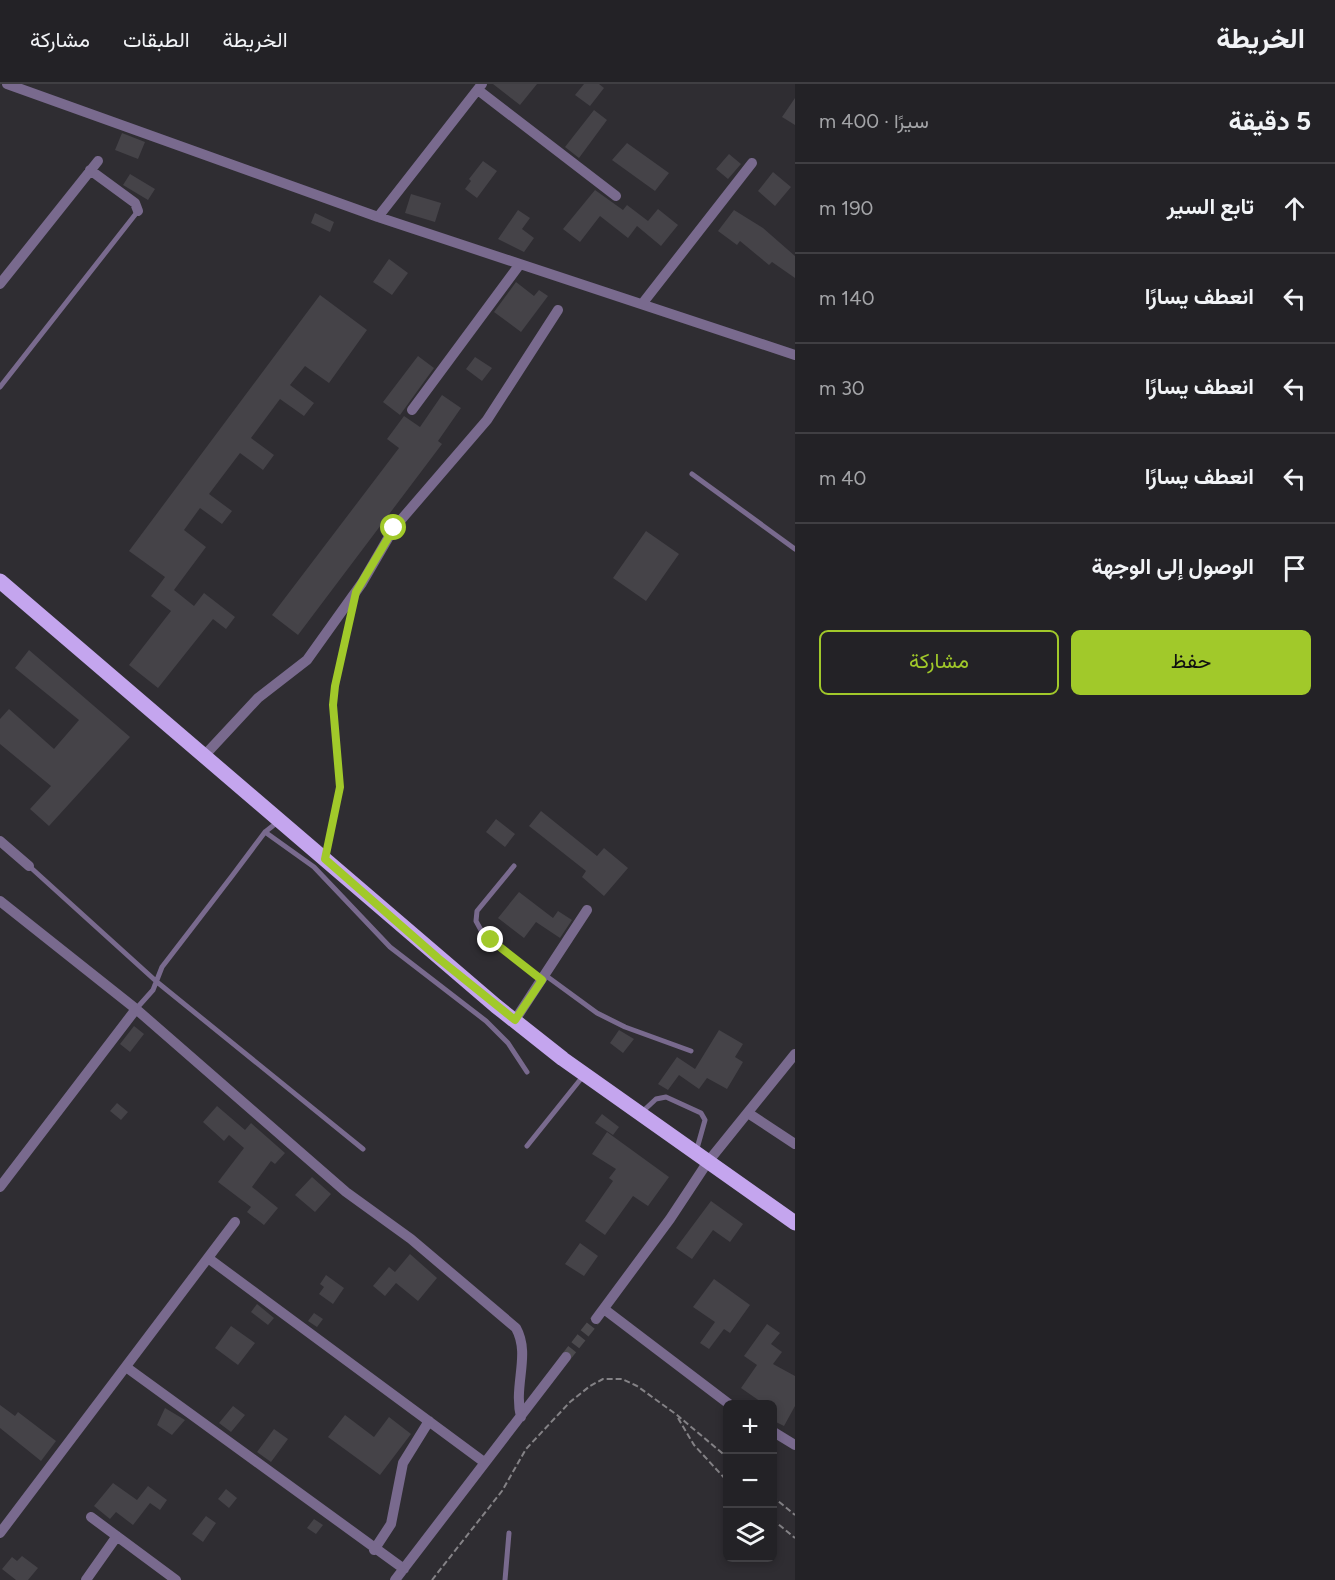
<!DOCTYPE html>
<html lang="ar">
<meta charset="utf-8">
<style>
:root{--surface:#232226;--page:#2f2f32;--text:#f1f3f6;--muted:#a3a4a7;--line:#403f43;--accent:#a1c92a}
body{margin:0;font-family:Figtree,Vazirmatn,sans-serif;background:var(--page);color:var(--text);direction:rtl}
.controls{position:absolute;right:18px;bottom:18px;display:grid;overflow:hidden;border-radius:9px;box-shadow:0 3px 9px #0003}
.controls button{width:54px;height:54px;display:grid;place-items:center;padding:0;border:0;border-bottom:2px solid var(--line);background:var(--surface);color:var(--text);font:30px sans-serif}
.stop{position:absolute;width:18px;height:18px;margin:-14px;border:4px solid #a1c92a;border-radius:50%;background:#fff}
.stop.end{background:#a1c92a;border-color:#fff;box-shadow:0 2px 6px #0008}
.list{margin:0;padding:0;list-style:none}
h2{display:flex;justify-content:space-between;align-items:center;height:78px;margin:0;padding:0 24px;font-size:26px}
h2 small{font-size:20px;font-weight:400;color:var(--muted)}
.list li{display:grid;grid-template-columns:39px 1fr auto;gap:18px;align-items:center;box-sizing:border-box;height:90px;padding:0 24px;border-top:2px solid var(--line)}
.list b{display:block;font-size:22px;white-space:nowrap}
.list em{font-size:20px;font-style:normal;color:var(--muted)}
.actions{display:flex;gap:12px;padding:18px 24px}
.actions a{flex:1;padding:14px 0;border:2px solid var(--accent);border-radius:9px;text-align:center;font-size:21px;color:var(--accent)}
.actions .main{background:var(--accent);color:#111}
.icon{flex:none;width:33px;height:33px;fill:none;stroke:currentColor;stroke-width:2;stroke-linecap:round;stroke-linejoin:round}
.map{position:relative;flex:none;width:795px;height:1496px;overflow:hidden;direction:ltr}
header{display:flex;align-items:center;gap:36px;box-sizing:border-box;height:84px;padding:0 30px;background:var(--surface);border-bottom:2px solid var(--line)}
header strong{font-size:28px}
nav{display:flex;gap:33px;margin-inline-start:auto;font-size:21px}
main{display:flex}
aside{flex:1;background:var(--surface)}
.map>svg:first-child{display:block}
.building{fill:#454348}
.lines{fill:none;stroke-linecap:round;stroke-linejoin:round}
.street-tunnel{stroke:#4c4a4e;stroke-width:10;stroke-dasharray:10 5;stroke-linecap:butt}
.path{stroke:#848286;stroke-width:2;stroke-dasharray:6 3;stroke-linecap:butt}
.lane{stroke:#796a8e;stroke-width:5}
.street{stroke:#796a8e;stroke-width:10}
.primary{stroke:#c4a5ee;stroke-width:15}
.route{stroke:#a1c92a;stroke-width:8}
</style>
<header>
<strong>الخريطة</strong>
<nav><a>الخريطة</a><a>الطبقات</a><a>مشاركة</a></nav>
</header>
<main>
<aside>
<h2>5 دقيقة<small>سيرًا · 400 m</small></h2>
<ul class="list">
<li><svg class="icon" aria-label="ahead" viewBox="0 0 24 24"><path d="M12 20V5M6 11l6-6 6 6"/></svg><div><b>تابع السير</b></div><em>190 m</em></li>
<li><svg class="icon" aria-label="left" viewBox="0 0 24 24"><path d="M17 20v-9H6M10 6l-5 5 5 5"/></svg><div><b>انعطف يسارًا</b></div><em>140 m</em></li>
<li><svg class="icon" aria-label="left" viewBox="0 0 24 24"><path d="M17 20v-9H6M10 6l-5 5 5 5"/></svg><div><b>انعطف يسارًا</b></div><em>30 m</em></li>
<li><svg class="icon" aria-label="left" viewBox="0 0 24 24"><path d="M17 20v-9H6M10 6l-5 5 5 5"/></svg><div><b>انعطف يسارًا</b></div><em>40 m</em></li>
<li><svg class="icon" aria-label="arrive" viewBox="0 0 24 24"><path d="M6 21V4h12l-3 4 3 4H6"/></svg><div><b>الوصول إلى الوجهة</b></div></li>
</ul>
<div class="actions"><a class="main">حفظ</a><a>مشاركة</a></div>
</aside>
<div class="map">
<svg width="795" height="1496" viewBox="0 0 795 1496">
<rect width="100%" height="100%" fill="#2f2d32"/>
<path class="building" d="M493,0H537L520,21Z
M584,0H599L604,4L590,22L575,11Z
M795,14V41L782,33Z
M594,26L607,36L579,74L565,63Z
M122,49L145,58L138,75L115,66Z
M627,59L669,89L655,107L612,76Z
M729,70L741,80L728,95L716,85Z
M483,77L497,87L477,114L465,105L471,97L469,95Z
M773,88L791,103L775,122L758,107Z
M130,90L155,105L148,116L123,101Z
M595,106L623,126L627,121L648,137L658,125L678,141L661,162L637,142L628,154L600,132L580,158L563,145Z
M411,110L441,119L435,138L405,129Z
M518,126L530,134L522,145L534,154L524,168L498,155Z
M734,126L763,144L795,172V194L772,178L769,181L740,157L737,161L718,147Z
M315,129L334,138L330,148L311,139Z
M389,175L408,189L392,211L373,198Z
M516,198L534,212L539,206L548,212L521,248L494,228Z
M320,211L367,246L329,299L305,282L290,301L314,319L304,332L280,315L251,354L274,371L263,386L240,369L209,410L232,427L222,440L200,424L184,446L206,463L174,506L194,522L204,509L235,533L226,545L213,535L158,604L129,581L171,527L151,512L165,493L129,467Z
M418,272L434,284L400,331L383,318Z
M475,273L492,284L482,297L466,285Z
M442,311L461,324L438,357L442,360L298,551L272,531L399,364L387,355L404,332L420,343Z
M646,447L679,470L646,517L613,494Z
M29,566L130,653L49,742L30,725L51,702L0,660V635L9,625L54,665L79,636L15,584Z
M541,727L597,772L604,764L628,784L604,812L582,793L586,787L529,742Z
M496,735L515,750L505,763L486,748Z
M519,808L553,834L558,827L572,836L560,854L536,838L524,854L498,834Z
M134,942L144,950L130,968L120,960Z
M619,946L634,955L623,969L610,959Z
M719,946L743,960L735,973L743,978L727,1005L707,994L699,1005L679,991L668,1006L658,1000L677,973L695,985Z
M117,1019L128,1028L121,1036L110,1027Z
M217,1022L245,1046L251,1039L285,1069L275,1080L271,1077L252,1103L278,1124L264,1141L247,1128L251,1123L218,1098L244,1064L229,1051L224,1057L203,1038Z
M602,1030L619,1043L613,1051L595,1039Z
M607,1048L669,1093L648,1122L633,1112L605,1151L585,1137L613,1097L609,1094L616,1085L592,1070Z
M312,1093L331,1110L315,1128L295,1111Z
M711,1117L743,1140L730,1158L713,1146L692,1175L676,1164Z
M580,1159L598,1172L584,1192L565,1180Z
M410,1170L437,1194L418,1217L396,1199L385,1212L373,1202L389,1183L395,1188Z
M326,1191L344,1204L333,1220L319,1210L324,1203L320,1200Z
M714,1195L750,1221L730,1249L724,1245L709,1265L700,1259L715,1238L693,1223Z
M257,1220L274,1234L268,1241L251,1228Z
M314,1229L323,1235L317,1243L308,1237Z
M767,1240L780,1249L771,1260L782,1268L773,1280L795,1292V1322L784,1342L772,1336V1320H764L741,1304L757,1281L744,1272Z
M231,1242L255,1259L238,1281L215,1264Z
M0,1321L15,1332L18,1328L56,1357L41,1377L0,1344Z
M233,1322L245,1331L231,1348L219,1339Z
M165,1324L185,1336L172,1351L157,1341Z
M345,1331L374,1353L389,1333L411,1350L380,1391L328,1353Z
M274,1345L288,1355L271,1378L257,1368Z
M113,1399L137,1416L148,1402L167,1416L160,1426L150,1419L133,1441L116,1428L110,1435L94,1422Z
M226,1405L237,1414L229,1424L218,1415Z
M206,1432L216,1439L203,1458L192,1450Z
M314,1435L323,1441L316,1450L307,1444Z
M22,1472L38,1484L28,1496H16L2,1485L12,1473L17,1477Z"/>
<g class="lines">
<path class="street-tunnel" d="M566,1273L596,1235"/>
<path class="path" d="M678,1334L694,1361L728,1398
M772,1412L795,1431
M772,1435L795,1454
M432,1496L502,1407L526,1365L570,1318L590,1302L603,1295H622L637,1302L677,1331L728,1374"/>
<path class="lane" d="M0,303L138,127
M692,390L795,465
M265,748L314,783L390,863L486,937L508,959L527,988
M326,773L340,703L333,621L335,602L354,516
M29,782L157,898L363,1065
M514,782L477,827L476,837L482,848L542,896
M545,891L597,929L625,943L691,967
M136,925L153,906L162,883L232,792L265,748L279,737
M641,1029L656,1015L666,1013L701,1029L705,1036L696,1068
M527,1062L584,991
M505,1496L509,1449"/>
<path class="street" d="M7,0L378,133L795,271
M478,6L616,112
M90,86L135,119L138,127
M378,133L482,0
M0,200L98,77
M642,220L752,79
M412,326L520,180
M204,672L258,614L307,576L362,499L394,444L487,336L558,226
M0,757L29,782
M0,817L136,925L346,1108L411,1155L516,1244C531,1271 513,1301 521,1333
M515,936L587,826
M748,1029L795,1060
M0,1103L136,925
M208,1174L484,1378
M604,1225L729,1320
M596,1235L670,1135L707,1079L795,970
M126,1283L404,1485
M772,1347L795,1361
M91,1433L176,1496
M0,1449L235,1138
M374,1466L391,1440L403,1379L429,1337
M86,1496L117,1452
M395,1496L566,1273"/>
<path class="primary" d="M0,497L496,922L563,975L795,1139"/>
</g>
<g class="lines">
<path class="route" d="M394,444L356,508L335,602L333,621L340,703L325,775L438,874L515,936L542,896L491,856"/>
</g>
</svg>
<div class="controls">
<button>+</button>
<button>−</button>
<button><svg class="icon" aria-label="layers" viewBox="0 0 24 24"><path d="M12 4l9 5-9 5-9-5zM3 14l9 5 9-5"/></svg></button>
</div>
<div class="stop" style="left:394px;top:444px"></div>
<div class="stop end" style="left:491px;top:856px"></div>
</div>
</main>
